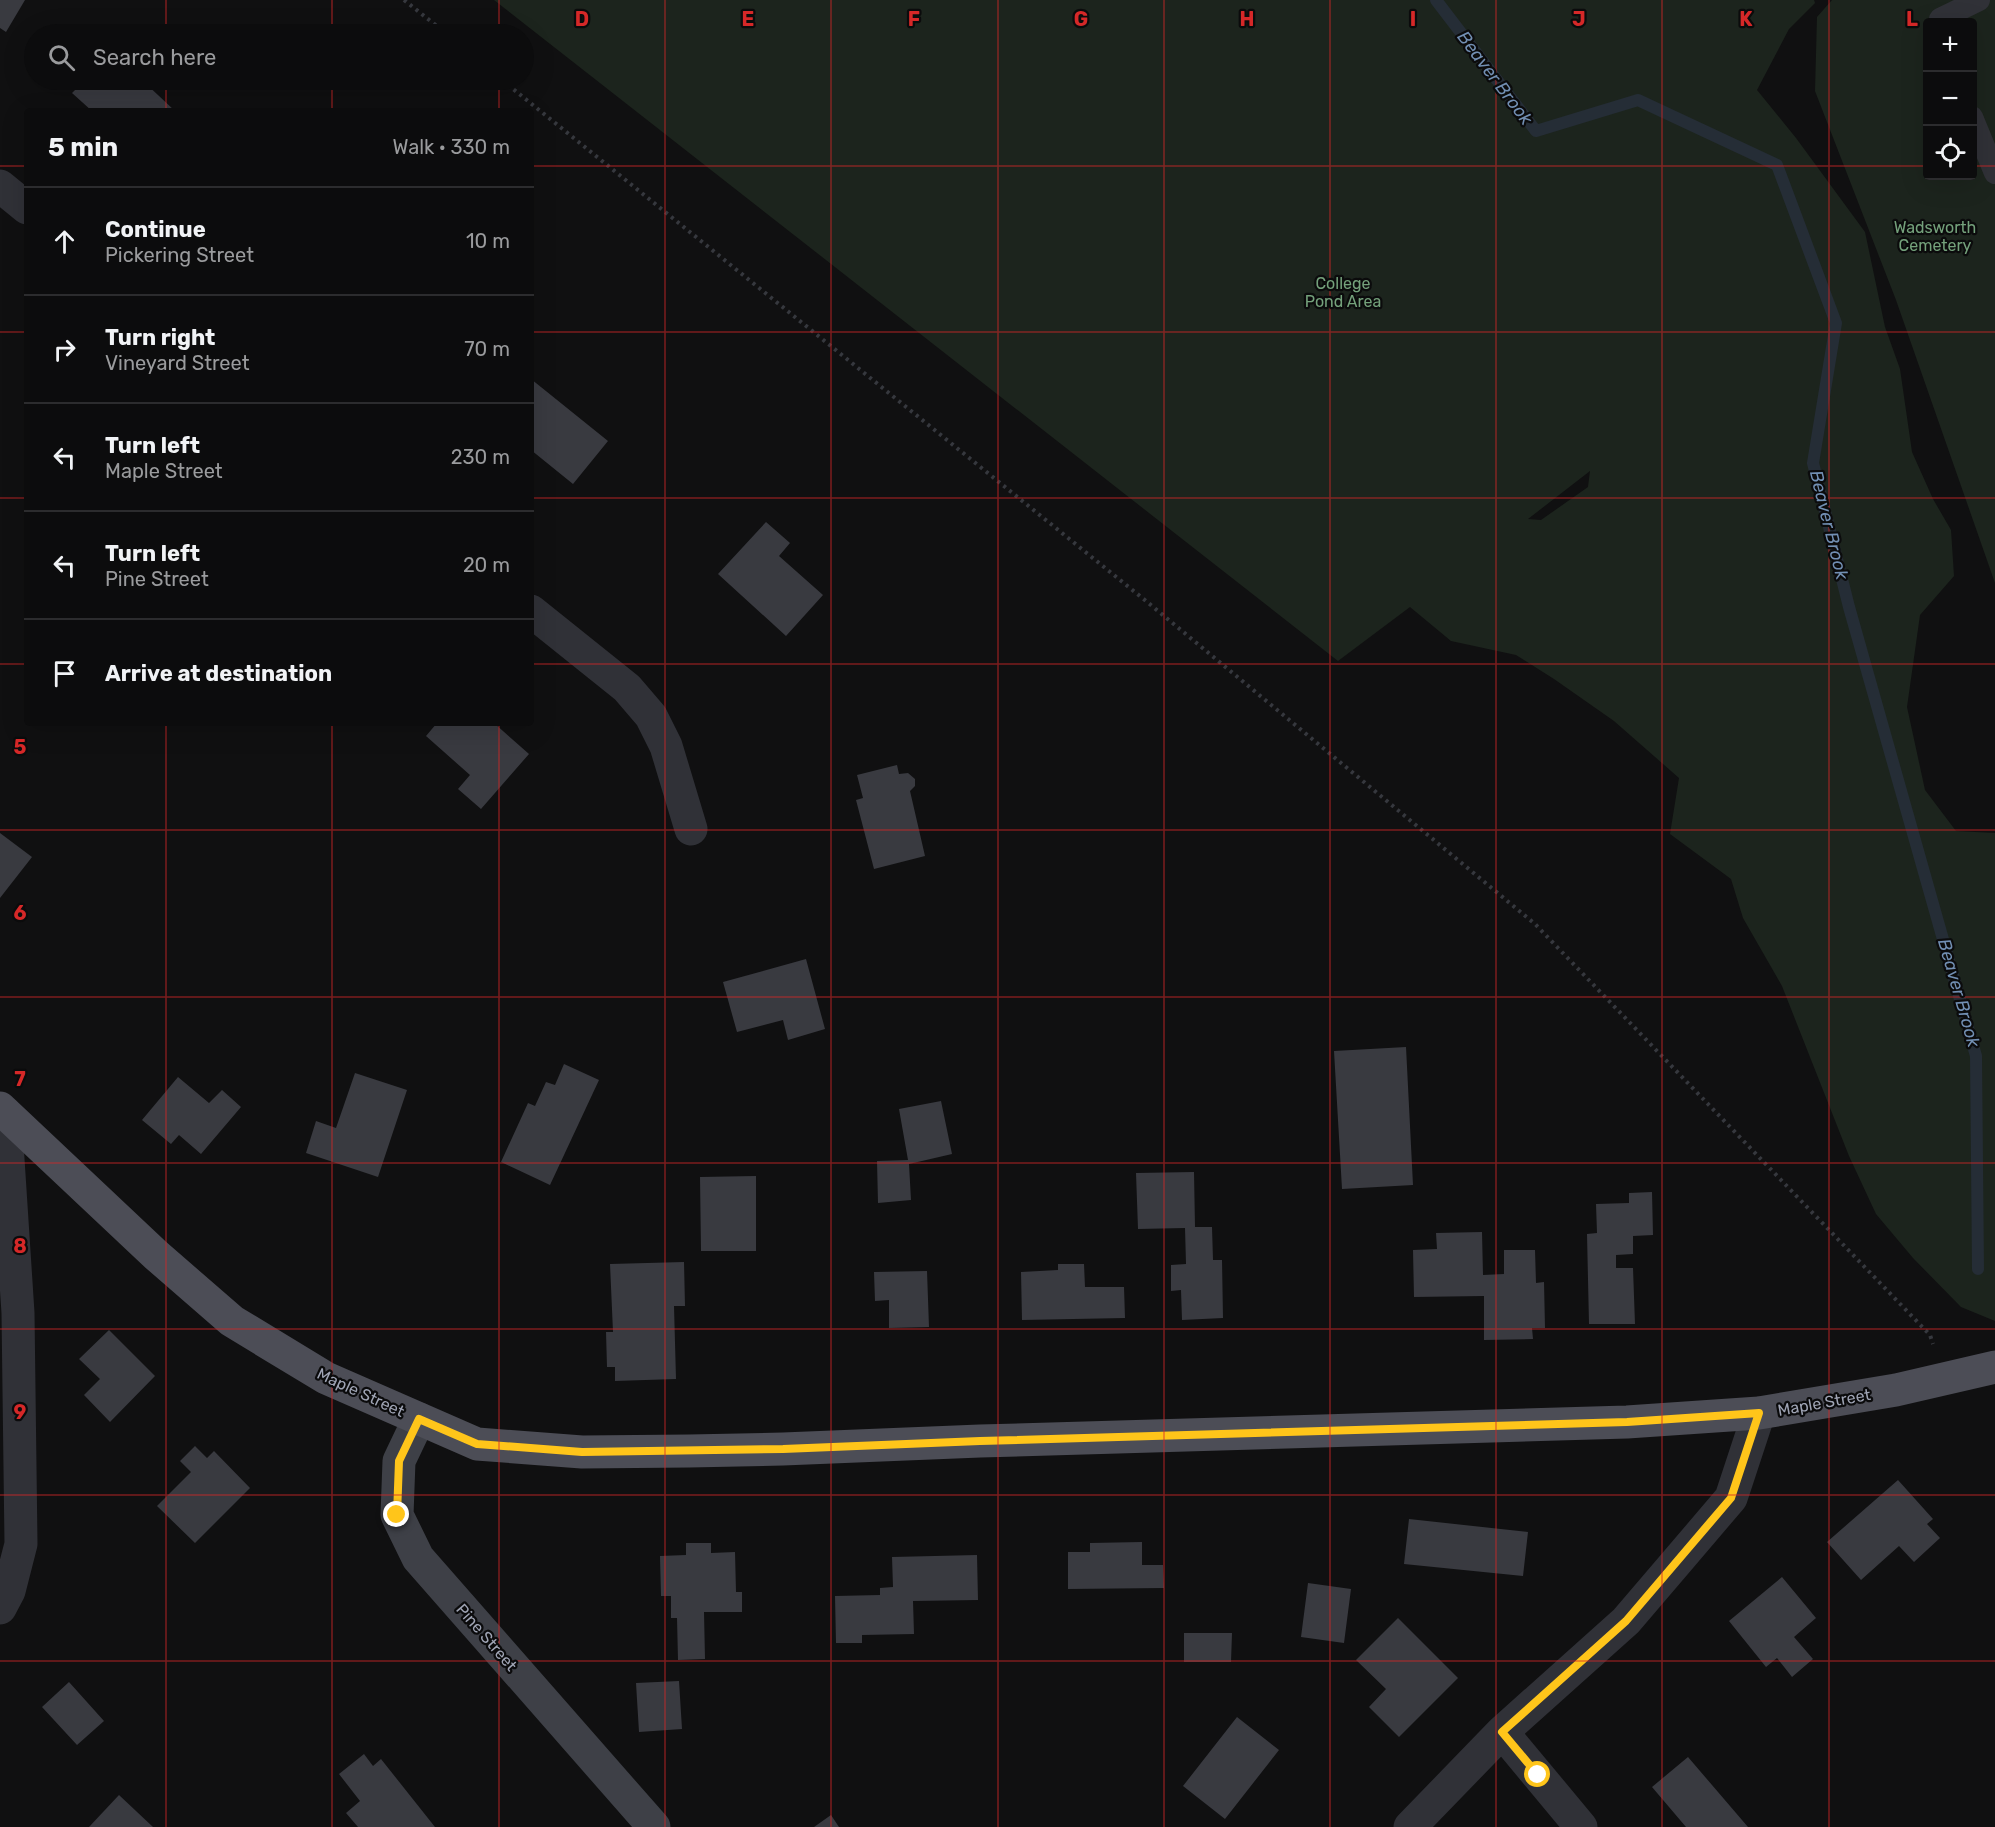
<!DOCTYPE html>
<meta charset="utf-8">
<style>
:root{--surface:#0c0c0d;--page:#151516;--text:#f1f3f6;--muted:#9a9b9d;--line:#2c2c2e}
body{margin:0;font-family:Rubik,sans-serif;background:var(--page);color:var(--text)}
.controls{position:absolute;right:18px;top:18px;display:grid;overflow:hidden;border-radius:6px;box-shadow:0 6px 24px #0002}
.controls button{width:54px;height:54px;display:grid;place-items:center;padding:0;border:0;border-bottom:2px solid var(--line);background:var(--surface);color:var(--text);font:30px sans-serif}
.stop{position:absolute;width:18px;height:18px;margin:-14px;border:4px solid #ffc51a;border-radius:50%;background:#fff}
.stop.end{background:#ffc51a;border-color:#fff;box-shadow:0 2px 6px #0008}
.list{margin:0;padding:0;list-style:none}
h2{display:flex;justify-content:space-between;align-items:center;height:78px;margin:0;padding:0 24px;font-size:26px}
h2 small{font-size:20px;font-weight:400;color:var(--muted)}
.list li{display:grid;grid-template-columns:39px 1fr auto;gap:18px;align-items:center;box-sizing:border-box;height:108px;padding:0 24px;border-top:2px solid var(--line)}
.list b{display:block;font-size:22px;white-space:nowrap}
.list p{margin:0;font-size:20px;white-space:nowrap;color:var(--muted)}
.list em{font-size:20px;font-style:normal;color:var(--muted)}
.icon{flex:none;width:33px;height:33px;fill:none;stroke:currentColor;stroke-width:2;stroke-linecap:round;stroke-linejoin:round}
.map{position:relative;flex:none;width:1995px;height:1827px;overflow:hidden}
.search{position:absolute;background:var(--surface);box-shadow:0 6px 24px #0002;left:24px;top:24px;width:510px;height:66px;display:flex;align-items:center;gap:15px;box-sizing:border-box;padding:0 21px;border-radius:33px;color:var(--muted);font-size:22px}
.panel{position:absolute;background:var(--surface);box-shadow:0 6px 24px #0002;left:24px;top:108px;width:510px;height:618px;border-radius:6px}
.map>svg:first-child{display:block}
.green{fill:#1c241d;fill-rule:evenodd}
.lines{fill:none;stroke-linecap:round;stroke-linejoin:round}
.stream{stroke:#252d36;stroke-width:12}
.building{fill:#393a40}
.path{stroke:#36383e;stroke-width:4;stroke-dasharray:3 4.5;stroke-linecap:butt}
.lane{stroke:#303137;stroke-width:22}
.street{stroke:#303137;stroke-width:33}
.secondary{stroke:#3e4047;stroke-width:33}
.primary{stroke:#4c4d56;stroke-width:33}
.route{stroke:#ffc51a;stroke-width:8}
.grid{fill:none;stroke:#d62828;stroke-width:1.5;stroke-opacity:0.55}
.labels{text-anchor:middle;stroke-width:4.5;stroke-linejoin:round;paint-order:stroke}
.park-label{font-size:16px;fill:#74a17b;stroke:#0b0b0c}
.street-label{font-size:16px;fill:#9fa4b4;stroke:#0b0b0c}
.water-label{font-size:18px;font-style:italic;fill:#728fb3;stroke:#0b0b0c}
.grid-label{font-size:20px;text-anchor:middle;font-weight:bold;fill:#d62828;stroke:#0b0b0c;stroke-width:4.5;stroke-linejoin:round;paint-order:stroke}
</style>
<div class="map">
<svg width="1995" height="1827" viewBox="0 0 1995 1827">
<rect width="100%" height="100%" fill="#101011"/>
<path class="green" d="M494,0H1814L1815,3L1789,29L1757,90L1796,138L1865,232L1885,327L1900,369L1912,452L1933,499L1951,530L1954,576L1920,615L1907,707L1925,790L1956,831L1995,833V1321L1961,1307L1913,1258L1876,1214L1849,1156L1782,986L1743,918L1731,879L1670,834L1679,778L1614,721L1554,679L1516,655L1451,641L1410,607L1338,661ZM1590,471L1588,487L1541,520L1528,519Z
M1832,0H1995V583L1896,300L1815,91L1817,17ZM1928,22H1972V176H1928Z"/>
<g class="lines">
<path class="stream" d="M1436,0L1536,131L1638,100L1777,165L1836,323L1813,463L1849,607L1976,1056L1978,1269"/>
</g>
<path class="building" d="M0,0H25L6,32L0,28Z
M85,80H142L175,111H92L72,93Z
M531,379L608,441L573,484L531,450Z
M766,522L790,543L779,556L823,595L786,636L718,574Z
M437,723H494L529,754L481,809L458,789L470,775L426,736Z
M897,765L899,774L908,773L915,779V786L910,791L925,856L874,869L856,800L863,798L857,775Z
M0,833L32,857L0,898Z
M806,959L825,1029L788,1040L783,1020L737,1032L723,982Z
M1406,1047L1413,1185L1342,1189L1334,1051Z
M564,1064L599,1080L550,1185L501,1162L528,1103L535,1106L546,1082L555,1085Z
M355,1073L407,1090L378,1177L306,1153L316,1121L336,1128Z
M178,1077L209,1103L222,1090L241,1107L201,1154L179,1135L171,1144L142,1120Z
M941,1101L952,1154L909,1164L911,1200L878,1203L877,1161L908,1160L899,1109Z
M1194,1172L1195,1227H1212L1213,1260H1222L1223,1318L1182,1320L1181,1290L1171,1291V1265L1186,1264L1185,1228L1138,1229L1136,1173Z
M756,1176V1251H701L700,1177Z
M1652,1192L1653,1235L1633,1236V1254L1616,1255V1268H1633L1635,1324H1589L1587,1234L1597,1233L1596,1204L1629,1203V1193Z
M1482,1232L1483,1275L1504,1274V1250H1535L1536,1283L1544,1282L1545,1328H1532L1533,1339L1484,1340V1296L1414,1297L1413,1250L1437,1249L1436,1233Z
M684,1262L685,1306H674L676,1379L615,1381V1367H607L606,1332H613L610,1264Z
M1058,1264H1084L1085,1287H1124L1125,1318L1022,1320L1021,1272L1058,1270Z
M927,1271L929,1327L889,1328V1300L875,1301L874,1272Z
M109,1330L155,1376L110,1422L84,1395L100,1379L79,1359Z
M195,1446L207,1458L214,1451L250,1488L195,1543L157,1506L191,1472L180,1461Z
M1898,1480L1933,1519L1927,1524L1940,1538L1914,1562L1899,1546L1861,1580L1827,1542Z
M1409,1519L1528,1532L1523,1576L1404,1564Z
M1142,1542V1565H1163L1164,1588L1068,1589V1552H1090V1543Z
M686,1543H711V1553L735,1552L736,1592H742V1612H704L705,1659L678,1660L677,1618H671V1596H661L660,1556L686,1555Z
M977,1555L978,1600L913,1601L914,1634L862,1635V1643H836L835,1596L880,1595V1588L893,1587L892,1557Z
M1782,1577L1816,1618L1794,1637L1813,1659L1792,1677L1777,1658L1766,1667L1729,1621Z
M1308,1583L1351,1589L1344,1643L1301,1637Z
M1398,1618L1458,1678L1399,1737L1369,1707L1386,1689L1356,1660Z
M1184,1633H1232L1231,1662H1184Z
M679,1681L682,1729L639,1732L636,1683Z
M69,1682L104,1721L77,1745L42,1707Z
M1237,1717L1279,1750L1225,1819L1183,1786Z
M364,1754L373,1766L381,1759L435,1827H358L346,1813L360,1801L339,1774Z
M1688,1757L1748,1827H1686L1652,1787Z
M119,1795L153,1827H89Z
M831,1815L839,1827H814Z"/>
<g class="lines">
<path class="path" d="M404,0L447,34
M502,80L1146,601L1535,924L1930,1335L1933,1344"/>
<path class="lane" d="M1941,22L1940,19L1979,0
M1972,117L1995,173"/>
<path class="street" d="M0,186L27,208
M531,611L627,688L651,716L666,746L691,829
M0,1608L9,1591L21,1544L18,1313L5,1113
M1502,1732L1581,1827
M1410,1827L1502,1732L1626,1621L1679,1559L1731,1498L1759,1413"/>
<path class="secondary" d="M419,1419L399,1461L397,1515L418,1558L654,1827"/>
<path class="primary" d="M0,1108L156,1255L232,1321L326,1378L477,1444L582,1452L689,1451L783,1449L980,1441L1627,1422L1759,1413L1896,1390L1995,1367"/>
</g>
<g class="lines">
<path class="route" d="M397,1515L399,1461L419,1419L477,1444L582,1452L783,1449L980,1441L1627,1422L1759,1413L1731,1498L1626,1621L1502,1732L1538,1775"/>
</g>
<path class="grid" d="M166,0V34M332,0V34M499,0V34M665,0V1827M831,0V1827M998,0V1827M1164,0V1827M1330,0V1827M1496,0V1827M1662,0V1827M1829,0V1827M166,80V111M332,80V111M499,80V111M0,166H27M531,166H1928M1972,166H1995M0,332H27M531,332H1995M0,498H27M531,498H1995M0,664H27M531,664H1995M166,723V1827M332,723V1827M499,723V1827M0,830H1995M0,997H1995M0,1163H1995M0,1329H1995M0,1495H1995M0,1661H1995"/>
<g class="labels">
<g class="park-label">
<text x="1935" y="233">Wadsworth<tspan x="1935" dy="18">Cemetery</tspan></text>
<text x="1343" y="289">College<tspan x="1343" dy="18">Pond Area</tspan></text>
</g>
<g class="street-label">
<text transform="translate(361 1392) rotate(25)" y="6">Maple Street</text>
<text transform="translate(1824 1402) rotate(-10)" y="6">Maple Street</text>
<text transform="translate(487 1637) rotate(49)" y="6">Pine Street</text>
</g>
<g class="water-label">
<text transform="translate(1495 78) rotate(53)" y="6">Beaver Brook</text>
<text transform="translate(1829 525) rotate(76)" y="6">Beaver Brook</text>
<text transform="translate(1959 993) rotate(74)" y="6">Beaver Brook</text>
</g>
</g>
<g class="grid-label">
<text x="582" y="26">D</text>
<text x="748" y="26">E</text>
<text x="914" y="26">F</text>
<text x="1081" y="26">G</text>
<text x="1247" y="26">H</text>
<text x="1413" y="26">I</text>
<text x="1579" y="26">J</text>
<text x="1746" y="26">K</text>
<text x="1912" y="26">L</text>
<text x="20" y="754">5</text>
<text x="20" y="920">6</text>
<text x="20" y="1086">7</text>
<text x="20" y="1253">8</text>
<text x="20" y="1419">9</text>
</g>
</svg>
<div class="controls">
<button>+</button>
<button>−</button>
<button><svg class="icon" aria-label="locate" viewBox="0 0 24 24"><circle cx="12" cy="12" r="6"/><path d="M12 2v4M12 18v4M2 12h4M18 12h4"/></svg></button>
</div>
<div class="stop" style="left:1538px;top:1775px"></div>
<div class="stop end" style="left:397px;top:1515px"></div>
<div class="search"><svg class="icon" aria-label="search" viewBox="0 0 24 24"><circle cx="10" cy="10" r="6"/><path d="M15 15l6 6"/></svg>Search here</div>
<section class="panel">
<h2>5 min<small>Walk · 330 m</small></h2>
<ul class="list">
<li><svg class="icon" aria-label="ahead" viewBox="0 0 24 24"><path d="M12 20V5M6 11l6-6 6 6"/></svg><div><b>Continue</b><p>Pickering Street</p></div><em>10 m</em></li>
<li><svg class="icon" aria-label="right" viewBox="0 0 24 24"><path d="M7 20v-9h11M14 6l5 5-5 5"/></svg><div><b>Turn right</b><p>Vineyard Street</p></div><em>70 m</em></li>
<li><svg class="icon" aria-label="left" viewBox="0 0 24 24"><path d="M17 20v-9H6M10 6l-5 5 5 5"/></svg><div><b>Turn left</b><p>Maple Street</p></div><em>230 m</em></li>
<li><svg class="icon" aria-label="left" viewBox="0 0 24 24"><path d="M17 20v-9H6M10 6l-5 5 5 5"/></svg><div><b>Turn left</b><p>Pine Street</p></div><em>20 m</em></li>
<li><svg class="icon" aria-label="arrive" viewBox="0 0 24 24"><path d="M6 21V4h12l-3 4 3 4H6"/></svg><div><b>Arrive at destination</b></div></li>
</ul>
</section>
</div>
